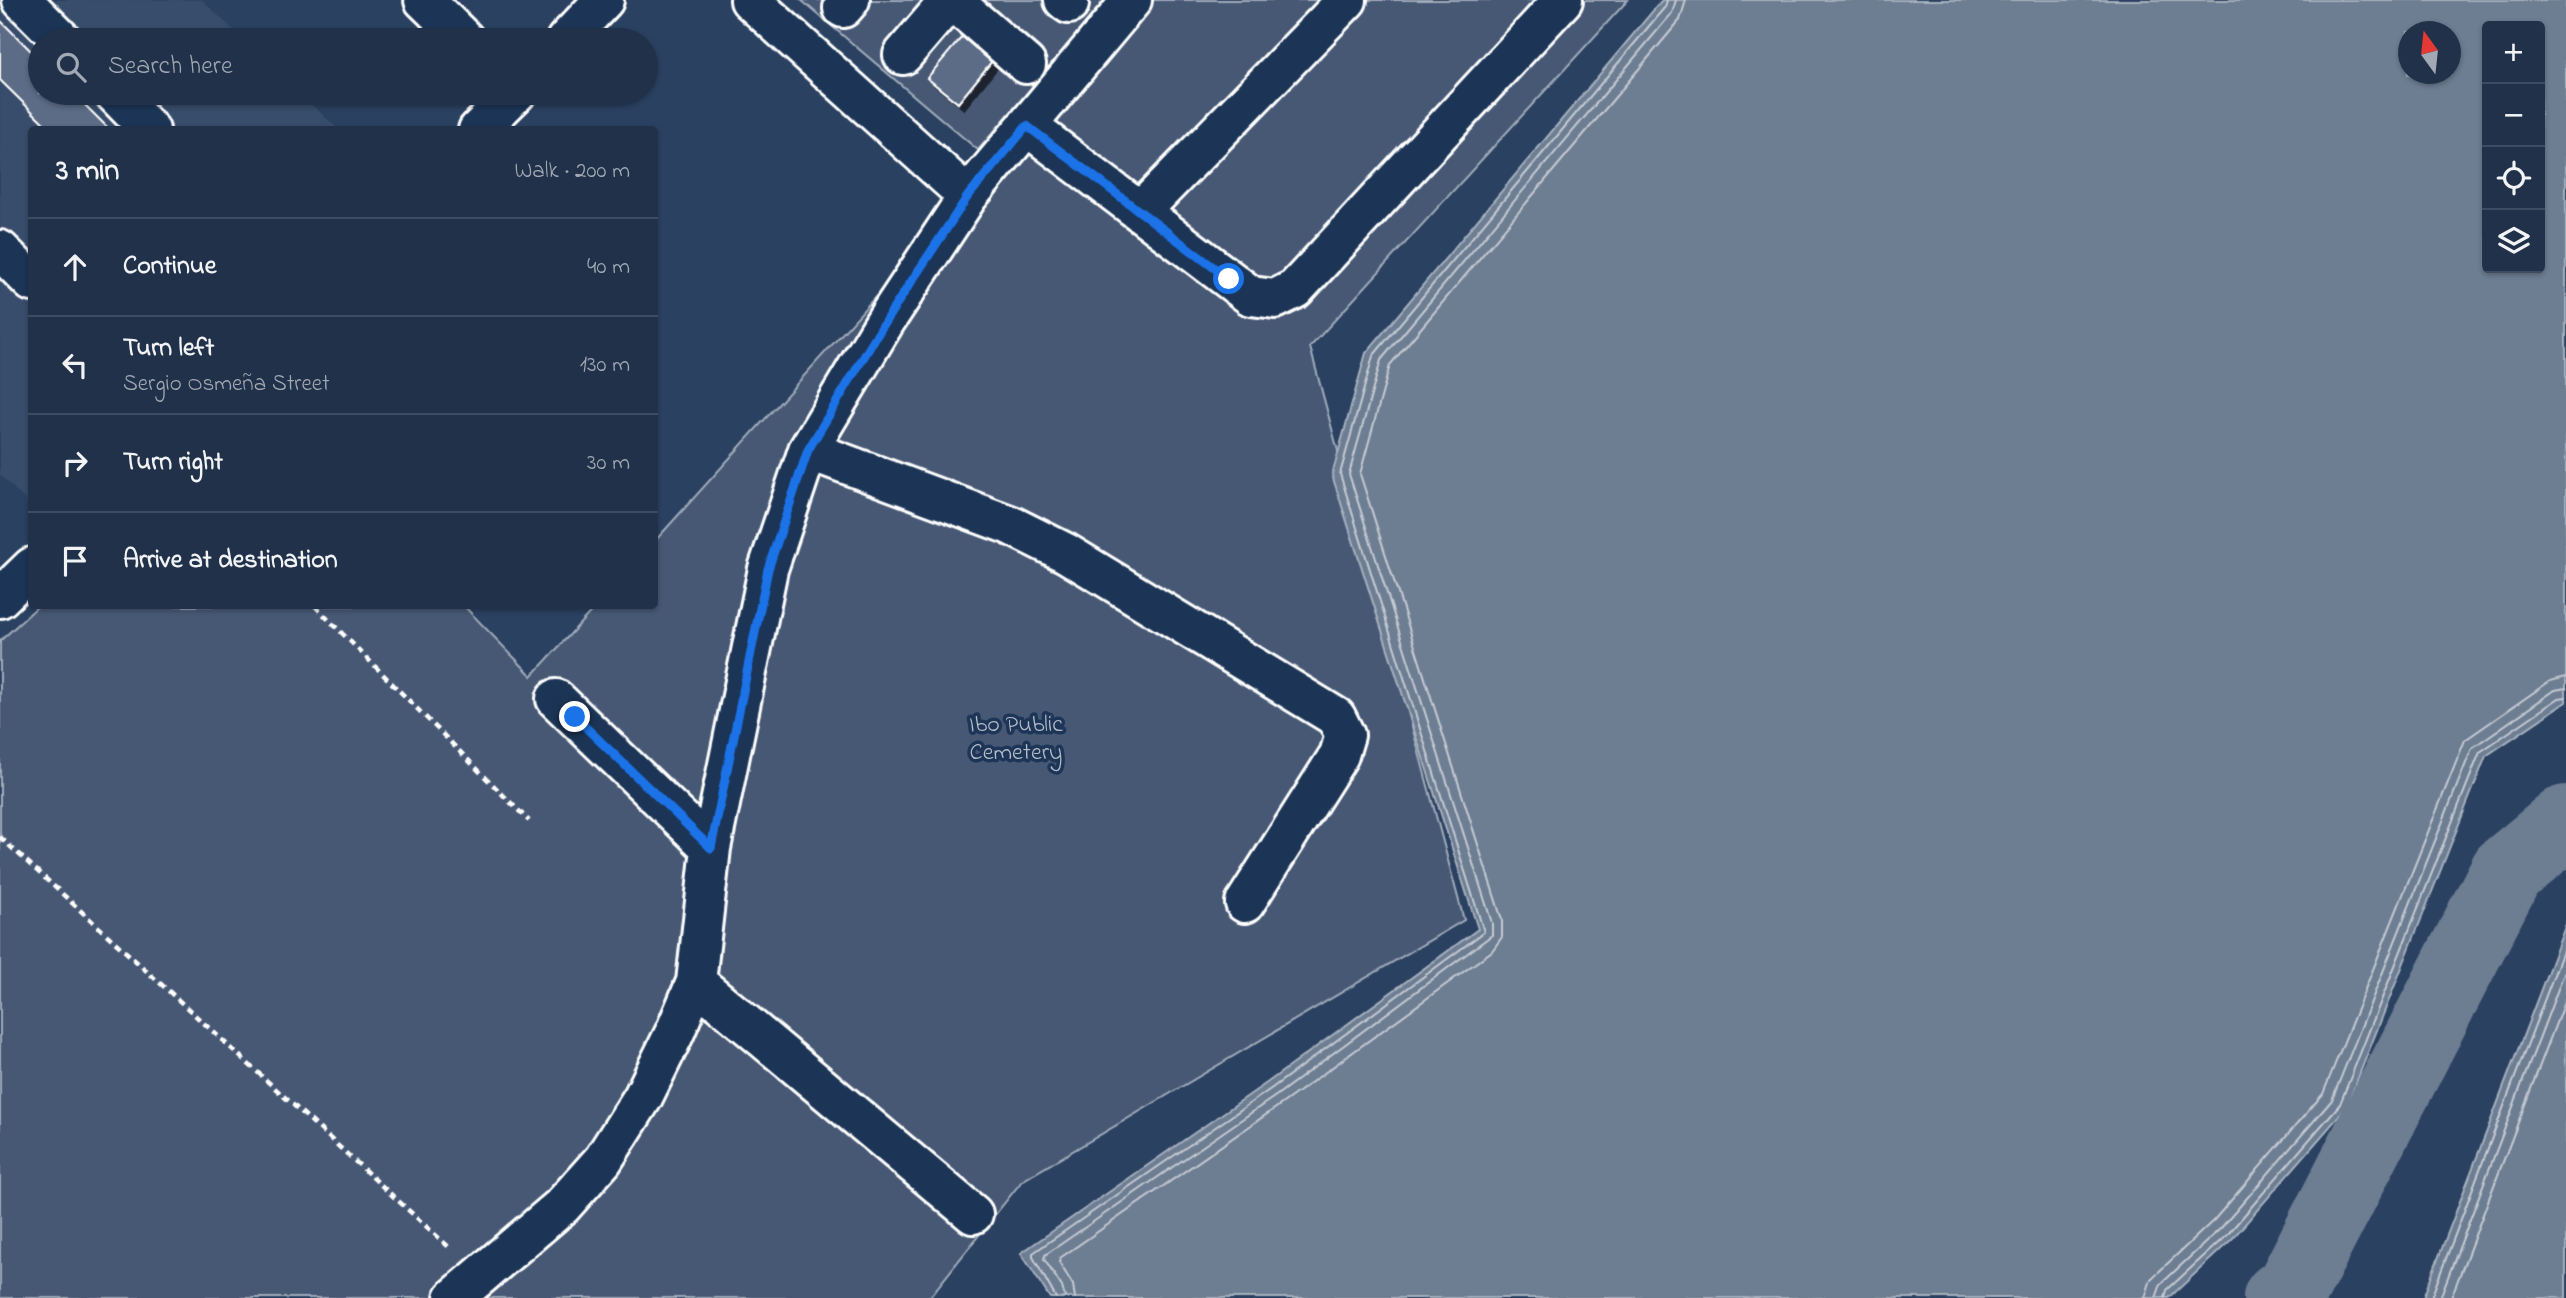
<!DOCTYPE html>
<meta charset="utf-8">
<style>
:root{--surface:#203149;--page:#2d3d53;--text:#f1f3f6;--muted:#a2a9b4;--line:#3d4c61}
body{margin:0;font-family:"Indie Flower",sans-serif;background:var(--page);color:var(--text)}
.controls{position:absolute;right:21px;top:21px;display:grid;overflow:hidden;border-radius:7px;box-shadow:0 2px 5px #0004}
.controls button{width:63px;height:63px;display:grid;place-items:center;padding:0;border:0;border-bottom:2px solid var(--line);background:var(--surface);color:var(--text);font:35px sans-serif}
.compass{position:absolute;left:2398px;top:21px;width:63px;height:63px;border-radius:50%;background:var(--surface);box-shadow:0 2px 5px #0004;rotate:345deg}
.stop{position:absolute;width:21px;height:21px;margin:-16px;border:5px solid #1a73e8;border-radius:50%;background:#fff}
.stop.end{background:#1a73e8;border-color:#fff;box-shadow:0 2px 7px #0008}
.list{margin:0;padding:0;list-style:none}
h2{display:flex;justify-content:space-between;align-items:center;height:91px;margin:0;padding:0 28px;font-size:30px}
h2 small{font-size:23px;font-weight:400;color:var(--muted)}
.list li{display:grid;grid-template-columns:46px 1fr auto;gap:21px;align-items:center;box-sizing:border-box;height:98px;padding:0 28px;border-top:2px solid var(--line)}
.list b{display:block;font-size:26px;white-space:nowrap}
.list p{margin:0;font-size:23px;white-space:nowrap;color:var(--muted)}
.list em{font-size:23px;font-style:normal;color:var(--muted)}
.icon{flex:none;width:38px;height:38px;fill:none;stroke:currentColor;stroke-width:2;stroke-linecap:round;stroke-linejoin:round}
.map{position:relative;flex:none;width:2566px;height:1298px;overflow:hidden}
.search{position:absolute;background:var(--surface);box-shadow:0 2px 5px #0004;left:28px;top:28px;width:630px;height:77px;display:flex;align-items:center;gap:18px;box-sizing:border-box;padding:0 24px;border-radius:38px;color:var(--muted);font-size:26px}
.panel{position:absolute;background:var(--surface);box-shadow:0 2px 5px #0004;left:28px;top:126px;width:630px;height:483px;border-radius:7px}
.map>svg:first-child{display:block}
.built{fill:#394e6c}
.green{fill:#465975;stroke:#a2acba;stroke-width:2}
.water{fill:#6d7d92;stroke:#a7b1be;stroke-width:2;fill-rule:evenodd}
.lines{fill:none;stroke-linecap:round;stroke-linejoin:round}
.shore{stroke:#c5cbd3;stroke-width:2}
.river{stroke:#6d7d92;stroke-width:74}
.building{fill:#5b6c86;stroke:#fff;stroke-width:2;filter:url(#shadow)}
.minor-casing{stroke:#fff;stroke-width:44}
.highway-casing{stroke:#fff;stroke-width:44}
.path{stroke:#fff;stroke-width:4.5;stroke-dasharray:7 5;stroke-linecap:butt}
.minor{stroke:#1d3557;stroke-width:38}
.highway{stroke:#1d3557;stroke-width:38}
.route{stroke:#1a73e8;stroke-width:9}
.labels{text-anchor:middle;stroke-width:7;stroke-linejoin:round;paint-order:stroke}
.park-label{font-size:24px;fill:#b5bdc8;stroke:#1d3557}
</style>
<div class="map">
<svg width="2566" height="1298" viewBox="0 0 2566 1298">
<defs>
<filter id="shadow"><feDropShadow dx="6" dy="6" stdDeviation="0" flood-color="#0009"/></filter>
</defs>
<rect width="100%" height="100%" fill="#2a4161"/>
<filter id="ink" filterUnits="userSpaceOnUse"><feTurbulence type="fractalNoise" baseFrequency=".0143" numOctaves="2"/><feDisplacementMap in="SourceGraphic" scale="14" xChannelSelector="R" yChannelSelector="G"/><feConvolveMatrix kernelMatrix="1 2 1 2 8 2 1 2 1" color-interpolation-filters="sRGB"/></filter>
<g filter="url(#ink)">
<path class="built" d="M0,0H202L244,40H40V93H299L338,129L32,130L31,506L0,475Z"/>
<path class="green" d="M801,0H1107L978,150Z
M1143,0H1628L1310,347L1464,920L1022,1181L929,1298H0V641L38,606H464L532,676L596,606H654L655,541Z"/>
<path class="water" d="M1662,0H2566V702L2486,756L2346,1108L2232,1239L2169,1298H1050L1021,1253L1268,1082L1478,929L1332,475L1366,353ZM2487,26H2540V268H2487ZM2408,32H2450V74H2408Z
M2566,924V1298H2423Z"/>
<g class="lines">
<path class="shore" d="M1056,1298L1033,1257V1253L1272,1088L1484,932L1340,474L1373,356L1665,7L1667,0
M1065,1298L1062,1287L1044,1259L1045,1255L1277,1095L1492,935V923L1349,474L1381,360L1672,13L1676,0
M1075,1298L1073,1285L1059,1262L1060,1258L1283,1103L1492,951L1502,937V920L1360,474L1390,365L1680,20L1686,0
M2145,1298L2151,1279L2214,1220L2323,1094L2465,740L2550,681L2566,677
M2156,1298L2161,1284L2221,1228L2332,1100L2472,748L2555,690L2566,688
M2165,1298L2167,1290L2228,1234L2340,1104L2480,752L2559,698L2566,697
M2431,1298L2566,943
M2440,1298L2566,968
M2451,1298L2566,997"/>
<path class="river" d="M2280,1298L2292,1289L2507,871L2566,822"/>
</g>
<path class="building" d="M0,20L40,60V93H73L110,130H51L0,80Z
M967,31L997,55L958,103L927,78Z"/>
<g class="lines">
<defs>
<path id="minor" d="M22,0L62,40
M424,0L465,40
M750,0L968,196
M952,0L1026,64
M1064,0L1069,4
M843,8L850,0
M903,55L950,0
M114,93L150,130
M1027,126L1251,296L1275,299L1295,289L1563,0
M1140,212L1347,0
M0,250L32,282
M808,450L1010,525L1066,553L1336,717L1345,735L1339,755L1245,903
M556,699L711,848
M696,982L973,1214
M454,1298L562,1206L603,1160L643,1097L675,1032L696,982L711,848L768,569L808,450L886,320L968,196L1132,0"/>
<path id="highway" d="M566,40L604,0
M478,130L516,93
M0,598L32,567"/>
</defs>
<use href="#minor" class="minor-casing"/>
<use href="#highway" class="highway-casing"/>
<path class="path" d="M315,606L529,821
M0,837L451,1249"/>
<use href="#minor" class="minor"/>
<use href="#highway" class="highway"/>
</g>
</g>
<g class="lines" filter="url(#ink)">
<path class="route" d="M575,717L711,848L768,569L808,450L886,320L968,196L1027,126L1229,279"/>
</g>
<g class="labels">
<g class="park-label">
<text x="1016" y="731">Ibo Public<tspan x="1016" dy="28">Cemetery</tspan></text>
</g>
</g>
</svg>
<div class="controls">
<button>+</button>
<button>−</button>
<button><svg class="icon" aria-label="locate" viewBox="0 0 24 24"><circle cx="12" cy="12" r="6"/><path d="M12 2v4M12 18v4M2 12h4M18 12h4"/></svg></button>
<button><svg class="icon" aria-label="layers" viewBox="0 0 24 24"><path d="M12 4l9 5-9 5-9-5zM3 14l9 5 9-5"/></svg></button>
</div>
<svg class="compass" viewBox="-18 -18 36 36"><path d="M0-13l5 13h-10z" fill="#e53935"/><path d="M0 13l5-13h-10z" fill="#a2a9b4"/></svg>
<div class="stop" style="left:1229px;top:279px"></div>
<div class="stop end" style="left:575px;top:717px"></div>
<div class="search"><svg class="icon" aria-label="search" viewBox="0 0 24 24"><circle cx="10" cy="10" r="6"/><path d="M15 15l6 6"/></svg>Search here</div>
<section class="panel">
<h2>3 min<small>Walk · 200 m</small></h2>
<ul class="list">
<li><svg class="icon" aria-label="ahead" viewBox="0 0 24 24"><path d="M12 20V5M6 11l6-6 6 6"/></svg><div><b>Continue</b></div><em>40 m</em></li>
<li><svg class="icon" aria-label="left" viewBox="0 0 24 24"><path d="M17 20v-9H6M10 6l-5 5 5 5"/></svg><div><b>Turn left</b><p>Sergio Osmeña Street</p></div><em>130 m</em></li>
<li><svg class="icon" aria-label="right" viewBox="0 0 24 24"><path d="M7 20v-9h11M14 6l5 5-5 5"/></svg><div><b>Turn right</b></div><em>30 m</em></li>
<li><svg class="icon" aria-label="arrive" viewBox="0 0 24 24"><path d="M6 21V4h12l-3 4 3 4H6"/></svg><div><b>Arrive at destination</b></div></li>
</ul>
</section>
</div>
